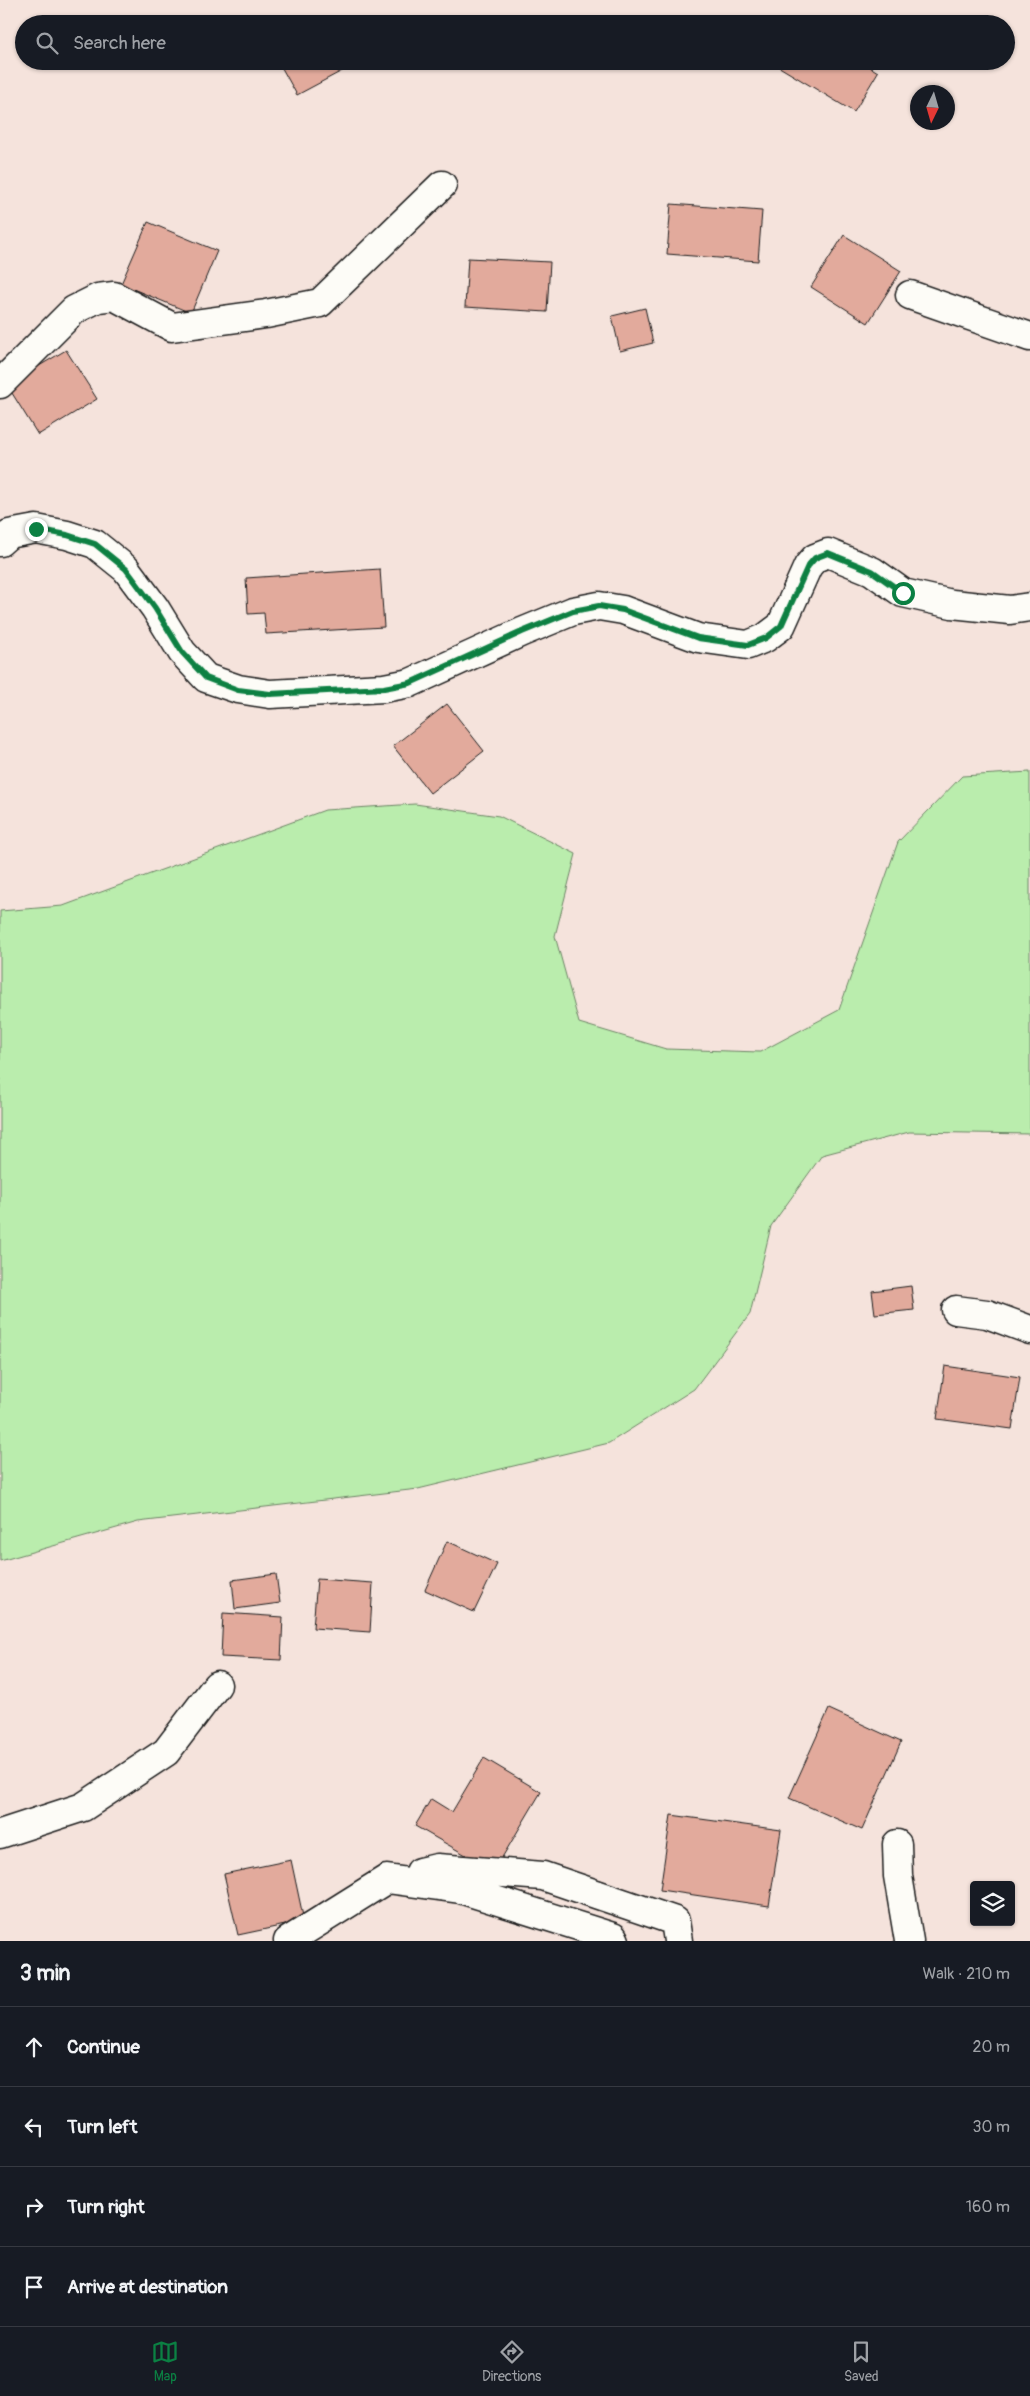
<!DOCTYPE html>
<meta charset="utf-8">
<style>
:root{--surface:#171b24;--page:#242831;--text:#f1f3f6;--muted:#9ea1a6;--line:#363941;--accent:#0b8043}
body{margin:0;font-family:Pangolin,sans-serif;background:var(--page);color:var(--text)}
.controls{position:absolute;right:15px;bottom:15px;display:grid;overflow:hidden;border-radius:5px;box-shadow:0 1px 4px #0004}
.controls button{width:45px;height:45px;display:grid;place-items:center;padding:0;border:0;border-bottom:1px solid var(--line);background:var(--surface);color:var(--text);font:25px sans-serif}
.compass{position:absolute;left:910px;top:85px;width:45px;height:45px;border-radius:50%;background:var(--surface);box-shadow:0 1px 4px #0004;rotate:185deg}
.stop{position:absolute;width:15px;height:15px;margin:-11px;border:4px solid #0b8043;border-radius:50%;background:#fff}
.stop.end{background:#0b8043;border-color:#fff;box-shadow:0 1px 5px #0008}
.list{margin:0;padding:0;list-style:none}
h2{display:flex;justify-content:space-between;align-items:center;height:65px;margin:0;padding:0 20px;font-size:21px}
h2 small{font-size:16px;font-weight:400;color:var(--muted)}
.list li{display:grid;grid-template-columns:32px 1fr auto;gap:15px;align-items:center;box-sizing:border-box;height:80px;padding:0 20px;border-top:1px solid var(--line)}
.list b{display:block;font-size:19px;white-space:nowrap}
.list em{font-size:16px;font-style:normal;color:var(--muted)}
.icon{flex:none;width:28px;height:28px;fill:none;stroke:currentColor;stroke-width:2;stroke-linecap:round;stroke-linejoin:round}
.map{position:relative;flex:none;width:1030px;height:1941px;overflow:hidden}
.search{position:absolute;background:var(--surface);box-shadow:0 1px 4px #0004;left:15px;right:15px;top:15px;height:55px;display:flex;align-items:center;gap:12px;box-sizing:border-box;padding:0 18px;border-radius:28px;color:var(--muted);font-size:19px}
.sheet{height:385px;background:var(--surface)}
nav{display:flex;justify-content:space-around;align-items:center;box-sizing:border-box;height:70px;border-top:1px solid var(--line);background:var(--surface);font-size:14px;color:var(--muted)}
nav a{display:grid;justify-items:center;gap:2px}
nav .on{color:var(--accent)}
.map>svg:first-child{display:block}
.green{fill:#baedad;stroke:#6b8464}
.building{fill:#e2aa9c;stroke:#1c1c1c}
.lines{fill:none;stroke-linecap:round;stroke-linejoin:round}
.minor-casing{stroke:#1c1c1c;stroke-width:31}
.minor{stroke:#fdfcf7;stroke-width:28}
.route{stroke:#0b8043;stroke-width:6}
</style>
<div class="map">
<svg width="1030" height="1941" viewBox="0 0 1030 1941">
<rect width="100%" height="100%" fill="#f5e3dc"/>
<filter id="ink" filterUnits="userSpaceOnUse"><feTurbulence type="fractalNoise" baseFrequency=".02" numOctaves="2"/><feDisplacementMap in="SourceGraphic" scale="10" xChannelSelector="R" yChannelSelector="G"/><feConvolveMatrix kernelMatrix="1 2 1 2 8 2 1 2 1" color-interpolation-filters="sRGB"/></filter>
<g filter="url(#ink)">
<path class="green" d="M1030,772V1134L909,1132L822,1155L771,1226L750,1314L694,1389L609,1443L418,1489L138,1522L0,1561V911L63,906L325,810L415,804L499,816L576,854L555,936L579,1023L666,1049L760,1052L839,1010L898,842L962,776Z"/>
<path class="building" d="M278,61H353L355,64L297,95Z
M779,61H860L878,72L854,112L776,65Z
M671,204L762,211L758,261L667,254Z
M148,222L217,251L191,313L121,284Z
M844,235L901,271L868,323L811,287Z
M468,258L550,262L547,312L465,307Z
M645,308L653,343L620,351L612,316Z
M66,350L97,399L38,435L7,385Z
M380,569L384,627L266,634L264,613L248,614L246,578Z
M447,704L484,751L430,793L393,746Z
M911,1286L914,1310L875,1314L872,1291Z
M945,1366L1020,1377L1012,1429L937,1419Z
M447,1541L497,1564L474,1612L425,1590Z
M276,1574L280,1603L235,1609L232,1580Z
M317,1579L373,1583L370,1632L313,1628Z
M223,1613L283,1617L281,1660L221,1657Z
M829,1709L901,1742L862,1830L789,1798Z
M484,1758L541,1792L494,1871L415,1826L431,1799L452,1812Z
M671,1815L781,1830L769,1906L660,1890Z
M291,1860L304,1921L238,1935L224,1874Z"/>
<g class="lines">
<defs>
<path id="minor" d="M910,295L1030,337
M0,384L74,310L98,298L114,296L172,327L266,314L320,303L442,185
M0,542L9,534L36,529L67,535L95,544L126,569L155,608L182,652L206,678L238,689L270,694L384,688L410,683L522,632L573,611L599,606L623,610L698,638L748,645L765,638L781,626L808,566L815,558L828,553L872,571L903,593L952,604L1010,610L1030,607
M956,1310L987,1314L1030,1330
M0,1834L83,1807L166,1752L217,1685
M897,1844L898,1876L909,1941
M420,1872L437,1868L543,1876L675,1921L678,1941
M288,1941L387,1879L460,1889L613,1937L615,1941"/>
</defs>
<use href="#minor" class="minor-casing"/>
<use href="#minor" class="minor"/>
</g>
</g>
<g class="lines" filter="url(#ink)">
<path class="route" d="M36,529L67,535L95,544L126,569L155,608L182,652L206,678L238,690L270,694L384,688L410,683L522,632L573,611L599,606L623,610L698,638L748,645L766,638L781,626L808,566L815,558L828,553L872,571L903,593"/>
</g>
</svg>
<div class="controls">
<button><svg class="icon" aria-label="layers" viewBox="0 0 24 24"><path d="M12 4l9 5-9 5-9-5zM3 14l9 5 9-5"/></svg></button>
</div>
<svg class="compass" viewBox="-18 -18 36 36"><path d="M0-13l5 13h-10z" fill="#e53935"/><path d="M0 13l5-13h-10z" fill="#9ea1a6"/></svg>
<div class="stop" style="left:903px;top:593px"></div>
<div class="stop end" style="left:36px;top:529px"></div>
<div class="search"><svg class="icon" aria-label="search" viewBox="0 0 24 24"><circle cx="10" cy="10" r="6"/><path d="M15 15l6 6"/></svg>Search here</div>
</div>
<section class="sheet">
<h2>3 min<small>Walk · 210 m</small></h2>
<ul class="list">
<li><svg class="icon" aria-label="ahead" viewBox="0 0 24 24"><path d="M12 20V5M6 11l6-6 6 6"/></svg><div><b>Continue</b></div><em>20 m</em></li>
<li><svg class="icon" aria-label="left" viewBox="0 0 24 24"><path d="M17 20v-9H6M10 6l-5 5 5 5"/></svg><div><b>Turn left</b></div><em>30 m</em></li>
<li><svg class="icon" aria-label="right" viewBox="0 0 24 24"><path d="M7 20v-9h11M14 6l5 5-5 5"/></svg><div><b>Turn right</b></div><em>160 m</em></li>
<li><svg class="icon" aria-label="arrive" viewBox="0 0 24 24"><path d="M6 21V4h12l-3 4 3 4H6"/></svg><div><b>Arrive at destination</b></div></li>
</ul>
</section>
<nav>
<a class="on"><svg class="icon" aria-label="map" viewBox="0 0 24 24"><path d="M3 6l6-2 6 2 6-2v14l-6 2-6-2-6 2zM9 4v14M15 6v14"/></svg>Map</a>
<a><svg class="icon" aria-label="directions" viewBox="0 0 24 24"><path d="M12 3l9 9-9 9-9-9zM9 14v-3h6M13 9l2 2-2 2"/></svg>Directions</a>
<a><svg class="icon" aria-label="saved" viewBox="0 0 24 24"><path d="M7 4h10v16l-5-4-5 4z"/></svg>Saved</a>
</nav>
